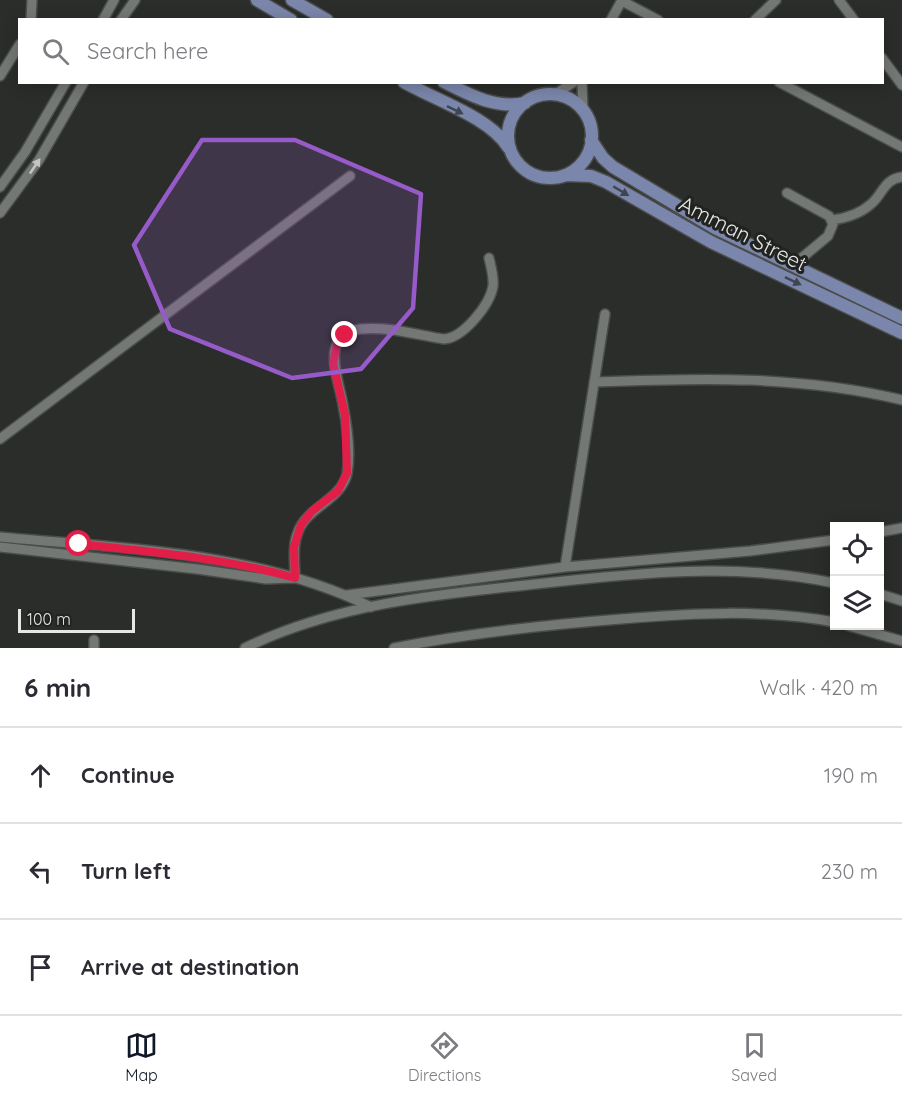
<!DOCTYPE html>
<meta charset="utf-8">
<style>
:root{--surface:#fff;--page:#f2f2f3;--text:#2b2b33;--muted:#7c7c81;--line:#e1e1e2;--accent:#111827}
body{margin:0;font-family:Quicksand,sans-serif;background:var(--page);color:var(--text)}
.controls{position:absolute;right:18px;bottom:18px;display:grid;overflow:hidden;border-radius:0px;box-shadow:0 3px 15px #0003}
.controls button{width:54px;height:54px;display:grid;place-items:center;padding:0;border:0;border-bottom:2px solid var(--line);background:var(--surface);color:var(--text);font:30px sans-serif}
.scale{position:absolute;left:18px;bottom:15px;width:117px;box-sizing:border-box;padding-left:6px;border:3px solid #e6e7e5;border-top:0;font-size:16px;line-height:21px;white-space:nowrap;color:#e6e7e5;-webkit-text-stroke:4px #212320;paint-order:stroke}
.stop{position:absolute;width:18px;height:18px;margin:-14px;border:4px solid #e11d48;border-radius:50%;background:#fff}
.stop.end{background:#e11d48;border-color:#fff;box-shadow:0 2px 6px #0008}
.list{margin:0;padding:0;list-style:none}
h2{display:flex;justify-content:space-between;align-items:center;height:78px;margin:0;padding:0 24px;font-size:26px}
h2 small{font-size:20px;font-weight:400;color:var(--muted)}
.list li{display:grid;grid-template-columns:39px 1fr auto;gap:18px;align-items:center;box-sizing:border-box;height:96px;padding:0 24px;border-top:2px solid var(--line)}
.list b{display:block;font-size:22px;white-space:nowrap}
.list em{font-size:20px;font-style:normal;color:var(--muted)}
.icon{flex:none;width:33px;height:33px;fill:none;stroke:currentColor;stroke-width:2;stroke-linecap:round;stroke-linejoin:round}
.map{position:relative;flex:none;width:902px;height:648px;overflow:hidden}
.search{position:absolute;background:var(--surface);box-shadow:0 3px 15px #0003;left:18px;right:18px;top:18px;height:66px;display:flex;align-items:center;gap:15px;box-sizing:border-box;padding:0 21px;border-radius:0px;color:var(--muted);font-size:22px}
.sheet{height:366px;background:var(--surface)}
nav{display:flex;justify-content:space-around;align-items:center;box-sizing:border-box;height:84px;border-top:2px solid var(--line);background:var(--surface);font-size:16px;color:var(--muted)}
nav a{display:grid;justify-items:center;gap:3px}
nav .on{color:var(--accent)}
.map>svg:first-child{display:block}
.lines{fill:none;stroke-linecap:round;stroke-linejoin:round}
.minor-casing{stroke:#4a4c49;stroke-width:12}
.major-casing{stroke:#4a4c49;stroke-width:15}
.minor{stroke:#747874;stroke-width:9}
.major{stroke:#7a86ab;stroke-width:12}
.oneway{fill:#404651}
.oneway2{fill:#c4c6c3}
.route{stroke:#e11d48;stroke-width:8}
.marked{fill:#965bc8;fill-opacity:0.2;stroke:#965bc8;stroke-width:4.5;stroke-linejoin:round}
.labels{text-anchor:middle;stroke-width:6;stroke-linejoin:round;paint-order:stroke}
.street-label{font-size:21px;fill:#e6e7e5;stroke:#212320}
</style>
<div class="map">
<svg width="902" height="648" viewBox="0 0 902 648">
<rect width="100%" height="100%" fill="#2a2d2a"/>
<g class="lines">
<defs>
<path id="minor" d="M839,0L854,20
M622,1L658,20
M31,20L32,0
M103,20L114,0
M121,20L135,0
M611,20L622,0
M755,20L776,0
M882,58L902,85
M0,76L20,44
M582,82L583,111
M779,82L902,147
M554,95L574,82
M0,187L25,152L66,82
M787,193L829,216L833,224L828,236L792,266
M0,213L39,160L84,82
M832,220C847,218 860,214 871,204C883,194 884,179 902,177
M594,382C698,378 800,375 902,400
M0,439L350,176
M880,532L902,528
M0,537C124,549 257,551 371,607
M0,547L197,569L266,579L295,578C295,563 292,546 298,532C307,507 341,500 347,474C351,454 347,425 343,405C339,379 318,334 361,329C387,326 418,335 444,339C463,338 490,305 493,286C494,277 491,267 489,258
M565,567L605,314
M880,594L902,601
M347,595L565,567L750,551L834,540
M849,626L902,641
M94,648V640
M245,648C334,604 439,594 536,584C636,573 736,562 834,583
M394,648C469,633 544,625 621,619C693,613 763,609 834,622"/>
<path id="major" d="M257,0L291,20
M292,0L327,20
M404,82C435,100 489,117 508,147
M444,82C470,95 495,109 525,103
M508 136a42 42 0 1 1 84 0a42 42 0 1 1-84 0Z
M591,140L603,158L613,167L715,228L902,318
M566,175L591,176L606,182L711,242L902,333"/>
</defs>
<use href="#minor" class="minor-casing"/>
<use href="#major" class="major-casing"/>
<use href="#minor" class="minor"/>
<use href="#major" class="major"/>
</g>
<defs><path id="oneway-solid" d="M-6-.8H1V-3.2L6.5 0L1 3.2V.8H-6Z" transform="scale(1.5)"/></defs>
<g class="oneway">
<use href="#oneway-solid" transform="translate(455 110) rotate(26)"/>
<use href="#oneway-solid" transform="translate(621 191) rotate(31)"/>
<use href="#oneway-solid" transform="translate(793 281) rotate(26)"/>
</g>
<use class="oneway2" href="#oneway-solid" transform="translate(35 166) rotate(-56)"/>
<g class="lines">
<path class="route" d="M79,544C152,552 224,558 295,578L294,547L301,525L312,511L338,491L347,473L345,415L333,363L337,345L345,335"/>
</g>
<path class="marked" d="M202,140H295L421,194L413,308L361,369L292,378L170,329L134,245Z"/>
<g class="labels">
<g class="street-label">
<text transform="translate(743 234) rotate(27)" y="7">Amman Street</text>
</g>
</g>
</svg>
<div class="controls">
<button><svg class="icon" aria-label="locate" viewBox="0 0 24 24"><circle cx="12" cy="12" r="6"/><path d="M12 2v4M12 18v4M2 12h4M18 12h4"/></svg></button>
<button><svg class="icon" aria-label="layers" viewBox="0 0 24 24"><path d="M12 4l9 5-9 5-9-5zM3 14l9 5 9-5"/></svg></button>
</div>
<div class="scale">100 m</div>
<div class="stop" style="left:79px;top:544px"></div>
<div class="stop end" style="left:345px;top:335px"></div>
<div class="search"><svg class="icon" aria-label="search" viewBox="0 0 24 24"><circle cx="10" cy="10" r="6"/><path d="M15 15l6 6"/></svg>Search here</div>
</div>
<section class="sheet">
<h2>6 min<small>Walk · 420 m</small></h2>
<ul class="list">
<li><svg class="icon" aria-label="ahead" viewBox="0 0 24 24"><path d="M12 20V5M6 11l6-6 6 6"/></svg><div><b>Continue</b></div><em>190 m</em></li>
<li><svg class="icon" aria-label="left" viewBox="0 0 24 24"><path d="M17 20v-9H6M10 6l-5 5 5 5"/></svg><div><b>Turn left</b></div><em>230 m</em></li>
<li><svg class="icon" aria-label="arrive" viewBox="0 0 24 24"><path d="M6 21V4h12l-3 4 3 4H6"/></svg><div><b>Arrive at destination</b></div></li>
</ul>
</section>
<nav>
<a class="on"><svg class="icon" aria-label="map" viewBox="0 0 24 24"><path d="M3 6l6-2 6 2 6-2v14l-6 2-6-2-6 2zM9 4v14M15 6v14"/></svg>Map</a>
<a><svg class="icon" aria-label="directions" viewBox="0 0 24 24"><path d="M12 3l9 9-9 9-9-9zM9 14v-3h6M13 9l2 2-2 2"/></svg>Directions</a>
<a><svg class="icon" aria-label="saved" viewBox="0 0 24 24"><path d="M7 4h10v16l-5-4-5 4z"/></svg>Saved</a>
</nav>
